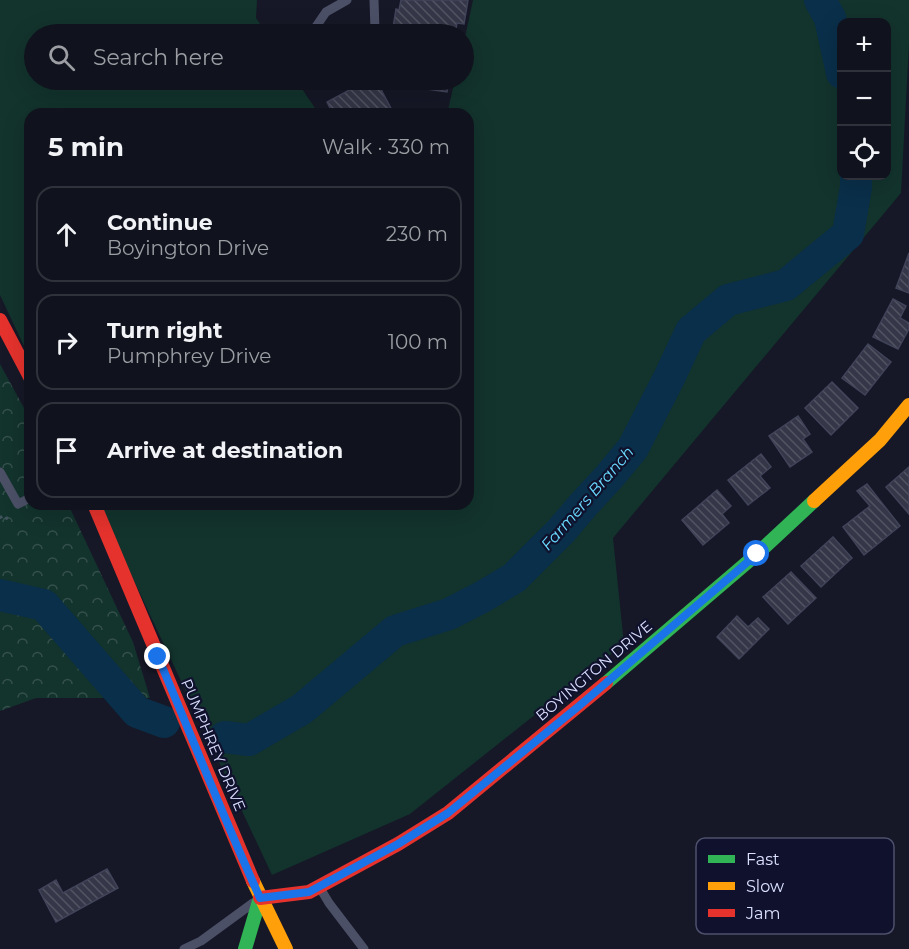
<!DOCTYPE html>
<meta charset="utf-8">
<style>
:root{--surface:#10121d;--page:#191b26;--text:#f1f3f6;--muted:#9c9ea4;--line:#30323b}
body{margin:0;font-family:Montserrat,sans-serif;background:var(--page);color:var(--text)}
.controls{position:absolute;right:18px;top:18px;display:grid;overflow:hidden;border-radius:12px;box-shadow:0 6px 24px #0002}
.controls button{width:54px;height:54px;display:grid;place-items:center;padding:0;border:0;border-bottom:2px solid var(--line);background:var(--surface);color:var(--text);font:30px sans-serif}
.stop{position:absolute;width:18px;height:18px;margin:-14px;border:4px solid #1a73e8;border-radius:50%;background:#fff}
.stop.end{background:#1a73e8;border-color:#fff;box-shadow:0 2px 6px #0008}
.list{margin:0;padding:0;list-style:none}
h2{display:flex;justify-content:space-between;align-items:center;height:78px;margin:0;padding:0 24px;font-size:26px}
h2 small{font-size:20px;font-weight:400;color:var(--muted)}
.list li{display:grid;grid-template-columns:39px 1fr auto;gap:18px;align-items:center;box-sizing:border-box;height:96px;margin:0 12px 12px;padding:0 12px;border:2px solid var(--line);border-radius:18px}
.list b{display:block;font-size:22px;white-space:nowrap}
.list p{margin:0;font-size:20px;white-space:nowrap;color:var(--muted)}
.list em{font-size:20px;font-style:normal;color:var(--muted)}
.icon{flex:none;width:33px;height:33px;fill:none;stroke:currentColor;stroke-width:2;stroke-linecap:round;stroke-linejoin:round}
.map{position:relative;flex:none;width:909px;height:949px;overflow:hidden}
.search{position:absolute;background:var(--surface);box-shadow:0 6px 24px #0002;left:24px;top:24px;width:450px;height:66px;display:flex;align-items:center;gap:15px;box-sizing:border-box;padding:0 21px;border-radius:33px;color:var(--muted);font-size:22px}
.panel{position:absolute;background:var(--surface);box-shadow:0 6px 24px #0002;left:24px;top:108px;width:450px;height:402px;border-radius:18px}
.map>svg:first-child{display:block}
.grass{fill:#13332d;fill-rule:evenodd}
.park{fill:url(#park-crowns)}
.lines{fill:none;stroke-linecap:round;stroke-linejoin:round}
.river{stroke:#0a2f4a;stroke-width:32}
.building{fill:url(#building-back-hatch);stroke:#414359;stroke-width:1.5}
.path{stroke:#41545e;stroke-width:3;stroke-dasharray:3 4.5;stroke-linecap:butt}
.lane{stroke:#4c5067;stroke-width:9}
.fast{stroke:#30b455;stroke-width:14}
.slow{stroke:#ff9f0a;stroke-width:14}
.jam{stroke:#e5322d;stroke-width:14}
.route{stroke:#1a73e8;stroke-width:8}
.labels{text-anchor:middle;stroke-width:4.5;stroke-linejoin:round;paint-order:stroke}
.street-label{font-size:15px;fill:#dce0ff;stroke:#10122d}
.water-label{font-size:16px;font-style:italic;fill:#6adbff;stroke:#10122d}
.key{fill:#10122d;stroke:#4d506c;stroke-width:1.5}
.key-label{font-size:16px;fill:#dce0ff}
</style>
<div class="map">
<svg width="909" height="949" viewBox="0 0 909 949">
<defs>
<pattern id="park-crowns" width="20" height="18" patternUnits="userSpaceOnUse" patternTransform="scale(1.5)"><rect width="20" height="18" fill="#13332d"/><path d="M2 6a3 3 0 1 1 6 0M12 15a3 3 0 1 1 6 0" fill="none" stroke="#35504c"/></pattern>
<pattern id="building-back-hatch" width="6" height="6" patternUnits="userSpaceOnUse" patternTransform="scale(1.5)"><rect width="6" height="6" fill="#353748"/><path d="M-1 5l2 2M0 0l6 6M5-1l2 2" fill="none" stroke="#525463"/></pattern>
</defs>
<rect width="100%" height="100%" fill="#161827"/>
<path class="grass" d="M0,0H257L256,18L267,34H34V80H296L319,114H30V359L0,295Z
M473,0H909V44L901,193L613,538L624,644L410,814L272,875L98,504H468V114H447L455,80H464V42ZM842,22H886V176H842Z"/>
<path class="park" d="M0,364L30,419V504H68L133,642L150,698H36L0,711Z"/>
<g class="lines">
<path class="river" d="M820,0L830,18L842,73
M0,595L44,605L137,712L164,722
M225,737L249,740L302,709L395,631L449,614L482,597L514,578L561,531L584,504L609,477L633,448L670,376L691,331L728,300L786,285L848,234L856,187V176"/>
</g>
<path class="building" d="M401,0H468L464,24L457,23L455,34H392L396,9L399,10Z
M368,80H376L394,114H333L327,102Z
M385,80H449L447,92L384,83Z
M909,253V293L896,288Z
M893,299L906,306L900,318L909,323V329L898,349L873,337Z
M868,344L891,362L865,395L842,378Z
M832,382L858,408L831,435L805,408Z
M798,416L810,434L803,439L812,452L790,467L769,436Z
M761,454L771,467L760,476L770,488L748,505L728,480Z
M909,467V514L886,487Z
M867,484L900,526L864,555L843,527L870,506L857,491Z
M717,490L731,506L722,514L729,523L703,545L682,520Z
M833,537L852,558L821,587L801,566Z
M791,572L816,598L788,624L763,597Z
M737,616L748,627L758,618L769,629L739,659L717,637Z
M107,869L118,888L56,922L39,890L56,880L63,893Z"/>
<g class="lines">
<path class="path" d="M0,516L3,520L11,516"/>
<path class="lane" d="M314,34L313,31L326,12L347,0
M373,34L375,30L374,0
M0,472L18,504L30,498
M320,888L329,903L364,949
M184,949L201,941L253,903"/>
<path class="fast" d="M606,683L757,554L814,501
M245,949L260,898"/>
<path class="slow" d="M814,501L880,440L909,405
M253,881L286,949"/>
<path class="jam" d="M0,320L30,377
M94,504L253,881
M260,898L309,892L398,844L448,813L606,683"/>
</g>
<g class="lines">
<path class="route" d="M158,657C192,737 224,819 260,898L309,892L398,844L448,813L579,706L757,554"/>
</g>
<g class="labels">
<g class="street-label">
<text transform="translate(594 671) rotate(-40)" y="5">BOYINGTON DRIVE</text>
<text transform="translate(213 745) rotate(67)" y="5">PUMPHREY DRIVE</text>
</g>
<g class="water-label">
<text transform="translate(587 498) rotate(-49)" y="6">Farmers Branch</text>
</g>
</g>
<rect x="696" y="838" width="198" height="96" rx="9" class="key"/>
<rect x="708" y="855" width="27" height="8" fill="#30b455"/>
<rect x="708" y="882" width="27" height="8" fill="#ff9f0a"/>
<rect x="708" y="909" width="27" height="8" fill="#e5322d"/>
<g class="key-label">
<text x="746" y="865">Fast</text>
<text x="746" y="892">Slow</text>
<text x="746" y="919">Jam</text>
</g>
</svg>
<div class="controls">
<button>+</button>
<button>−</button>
<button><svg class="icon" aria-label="locate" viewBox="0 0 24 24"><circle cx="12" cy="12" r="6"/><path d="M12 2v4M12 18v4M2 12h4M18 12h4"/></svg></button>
</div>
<div class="stop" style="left:757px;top:554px"></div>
<div class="stop end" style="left:158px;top:657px"></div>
<div class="search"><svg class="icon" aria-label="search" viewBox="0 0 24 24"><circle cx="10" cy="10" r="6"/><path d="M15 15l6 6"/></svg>Search here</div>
<section class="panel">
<h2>5 min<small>Walk · 330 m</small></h2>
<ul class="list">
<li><svg class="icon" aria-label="ahead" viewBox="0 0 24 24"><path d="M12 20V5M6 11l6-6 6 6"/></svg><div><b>Continue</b><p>Boyington Drive</p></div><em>230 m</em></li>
<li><svg class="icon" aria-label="right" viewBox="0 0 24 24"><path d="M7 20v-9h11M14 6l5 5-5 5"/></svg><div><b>Turn right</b><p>Pumphrey Drive</p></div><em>100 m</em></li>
<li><svg class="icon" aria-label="arrive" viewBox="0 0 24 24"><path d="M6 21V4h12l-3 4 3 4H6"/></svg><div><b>Arrive at destination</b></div></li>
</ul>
</section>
</div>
